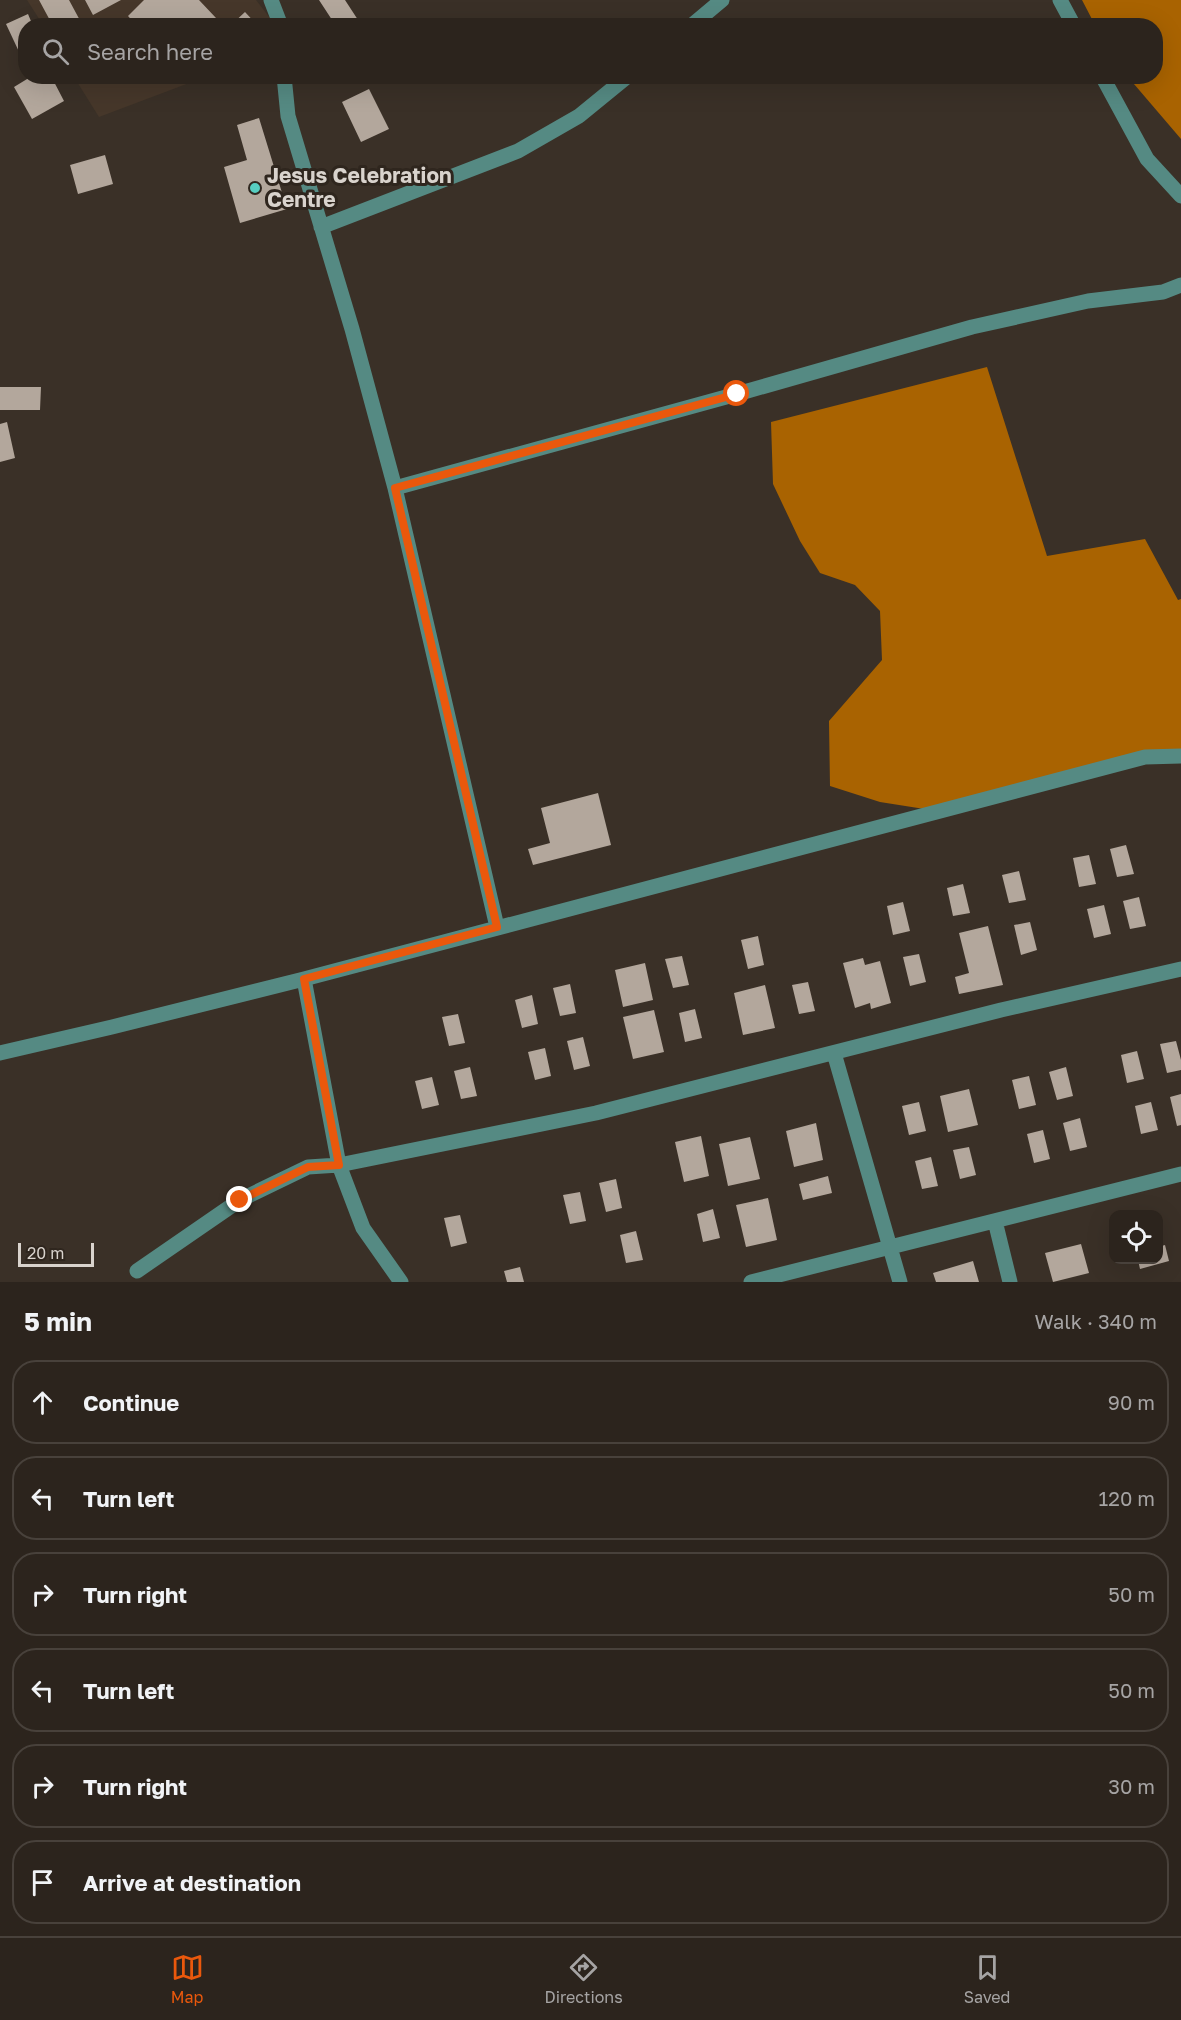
<!DOCTYPE html>
<meta charset="utf-8">
<style>
:root{--surface:#2c241d;--page:#342c26;--text:#f1f3f6;--muted:#a6a4a4;--line:#48413b;--accent:#ea580c}
body{margin:0;font-family:"Golos Text",sans-serif;background:var(--page);color:var(--text)}
.controls{position:absolute;right:18px;bottom:18px;display:grid;overflow:hidden;border-radius:12px;box-shadow:0 6px 24px #0002}
.controls button{width:54px;height:54px;display:grid;place-items:center;padding:0;border:0;border-bottom:2px solid var(--line);background:var(--surface);color:var(--text);font:30px sans-serif}
.scale{position:absolute;left:18px;bottom:15px;width:76px;box-sizing:border-box;padding-left:6px;border:3px solid #d9d3cd;border-top:0;font-size:16px;line-height:21px;white-space:nowrap;color:#d9d3cd;-webkit-text-stroke:4px #2f261e;paint-order:stroke}
.stop{position:absolute;width:18px;height:18px;margin:-14px;border:4px solid #ea580c;border-radius:50%;background:#fff}
.stop.end{background:#ea580c;border-color:#fff;box-shadow:0 2px 6px #0008}
.list{margin:0;padding:0;list-style:none}
h2{display:flex;justify-content:space-between;align-items:center;height:78px;margin:0;padding:0 24px;font-size:26px}
h2 small{font-size:20px;font-weight:400;color:var(--muted)}
.list li{display:grid;grid-template-columns:39px 1fr auto;gap:18px;align-items:center;box-sizing:border-box;height:84px;margin:0 12px 12px;padding:0 12px;border:2px solid var(--line);border-radius:24px}
.list b{display:block;font-size:22px;white-space:nowrap}
.list em{font-size:20px;font-style:normal;color:var(--muted)}
.icon{flex:none;width:33px;height:33px;fill:none;stroke:currentColor;stroke-width:2;stroke-linecap:round;stroke-linejoin:round}
.map{position:relative;flex:none;width:1181px;height:1282px;overflow:hidden}
.search{position:absolute;background:var(--surface);box-shadow:0 6px 24px #0002;left:18px;right:18px;top:18px;height:66px;display:flex;align-items:center;gap:15px;box-sizing:border-box;padding:0 21px;border-radius:24px;color:var(--muted);font-size:22px}
.sheet{height:654px;background:var(--surface)}
nav{display:flex;justify-content:space-around;align-items:center;box-sizing:border-box;height:84px;border-top:2px solid var(--line);background:var(--surface);font-size:16px;color:var(--muted)}
nav a{display:grid;justify-items:center;gap:3px}
nav .on{color:var(--accent)}
.map>svg:first-child{display:block}
.built{fill:#46372a}
.water{fill:#a96301}
.building{fill:#b3a79c}
.lines{fill:none;stroke-linecap:round;stroke-linejoin:round}
.minor{stroke:#558a83;stroke-width:15}
.route{stroke:#ea580c;stroke-width:8}
.poi-dot{fill:#57cec1;stroke:#2f261e;stroke-width:2}
.labels{text-anchor:middle;stroke-width:6;stroke-linejoin:round;paint-order:stroke}
.poi-label{font-size:21px;font-weight:bold;fill:#d9d3cd;stroke:#2f261e;text-anchor:start}
</style>
<div class="map">
<svg width="1181" height="1282" viewBox="0 0 1181 1282">
<rect width="100%" height="100%" fill="#3a3027"/>
<path class="built" d="M27,0H256L270,18L271,25H43Z
M74,77H205L99,117Z"/>
<path class="water" d="M1082,0H1181V139L1128,77L1156,76V26L1095,25Z
M987,367L1047,556L1145,539L1178,600L1181,599V756L937,811L880,802L830,786L829,721L882,660L880,611L855,585L820,573L800,541L773,484L771,422Z"/>
<path class="building" d="M39,0H69L83,26H53Z
M85,0H121L93,15Z
M144,0H199L216,18L209,26H137L128,16Z
M319,0H345L360,23L356,26H336Z
M245,12L258,26H230Z
M28,14L33,26H26V53L21,56L6,24Z
M32,76H51L64,101L32,119L14,87Z
M369,89L389,129L361,142L342,102Z
M259,118L287,209L240,223L224,167L247,160L237,125Z
M105,155L113,184L78,194L70,165Z
M0,387H41L40,410H0Z
M7,422L15,458L0,462V424Z
M598,793L611,845L533,865L528,849L550,843L541,808Z
M1126,845L1134,874L1117,877L1110,849Z
M1089,855L1096,884L1079,887L1073,858Z
M1019,871L1026,900L1009,903L1002,875Z
M963,884L970,913L953,916L947,888Z
M1139,897L1146,926L1130,929L1123,901Z
M903,902L910,931L893,935L887,906Z
M1104,905L1111,934L1094,938L1087,909Z
M1030,922L1037,950L1021,955L1014,925Z
M988,926L1003,985L959,994L955,977L969,973L959,933Z
M758,936L764,965L748,969L741,940Z
M919,954L926,982L910,986L903,957Z
M682,956L689,985L673,988L665,959Z
M863,958L865,965L880,961L891,1003L871,1009L870,1003L855,1008L843,963Z
M645,963L653,1000L623,1007L615,970Z
M808,982L815,1011L799,1014L792,985Z
M570,984L576,1013L560,1016L553,988Z
M765,985L775,1028L743,1035L734,993Z
M532,995L538,1024L522,1028L515,1000Z
M695,1009L702,1038L685,1042L679,1013Z
M654,1010L664,1052L633,1059L623,1017Z
M458,1014L465,1043L449,1046L442,1017Z
M583,1037L590,1066L574,1070L567,1041Z
M1176,1041L1181,1060V1070L1167,1073L1160,1044Z
M545,1048L551,1076L535,1080L528,1052Z
M1137,1051L1144,1079L1127,1083L1121,1055Z
M470,1067L477,1096L461,1099L454,1071Z
M1066,1067L1073,1096L1057,1100L1049,1072Z
M1029,1076L1036,1105L1019,1109L1012,1080Z
M432,1077L439,1105L422,1109L415,1081Z
M969,1089L978,1125L948,1132L940,1096Z
M1181,1094V1125L1177,1126L1170,1097Z
M919,1102L926,1131L909,1135L902,1106Z
M1151,1102L1158,1130L1141,1134L1135,1106Z
M1080,1118L1087,1147L1070,1151L1063,1123Z
M816,1123L823,1160L794,1167L786,1131Z
M1043,1130L1050,1159L1034,1163L1027,1134Z
M701,1136L709,1176L684,1182L675,1142Z
M750,1137L760,1179L728,1186L719,1144Z
M969,1147L976,1175L960,1179L953,1150Z
M931,1157L938,1186L922,1189L915,1161Z
M828,1176L832,1193L803,1200L799,1184Z
M616,1179L622,1208L606,1212L599,1183Z
M580,1192L586,1221L570,1224L563,1195Z
M768,1198L777,1240L746,1247L736,1205Z
M713,1209L720,1238L703,1242L697,1214Z
M460,1215L467,1243L451,1247L444,1218Z
M636,1231L643,1260L626,1263L620,1235Z
M1081,1244L1089,1273L1053,1282L1045,1253Z
M1165,1245L1169,1261L1140,1269L1138,1260H1158V1247Z
M973,1261L979,1282H936L933,1273Z
M520,1267L524,1282H507L504,1271Z"/>
<g class="lines">
<path class="minor" d="M271,0L281,26
M1060,0L1074,26
M691,26L722,0
M284,76L288,116L352,329L395,488L497,927
M1102,76L1147,159L1181,196
M321,227L518,151L579,116L628,76
M395,488L737,394L972,327L1088,301L1163,292L1181,285
M304,979L339,1165L363,1228L401,1282
M0,1053L112,1027L304,979L1145,757L1181,756
M834,1053L900,1282
M995,1221L1010,1282
M137,1271L240,1200L308,1167L339,1165L596,1113L1001,1010L1181,969
M751,1282L1181,1174"/>
</g>
<g class="lines">
<path class="route" d="M240,1200L308,1167L339,1165L304,979L497,927L395,488L737,394"/>
</g>
<circle class="poi-dot" cx="255" cy="188" r="6"/>
<g class="labels">
<g class="poi-label">
<text x="267" y="183">Jesus Celebration<tspan x="267" dy="24">Centre</tspan></text>
</g>
</g>
</svg>
<div class="controls">
<button><svg class="icon" aria-label="locate" viewBox="0 0 24 24"><circle cx="12" cy="12" r="6"/><path d="M12 2v4M12 18v4M2 12h4M18 12h4"/></svg></button>
</div>
<div class="scale">20 m</div>
<div class="stop" style="left:737px;top:394px"></div>
<div class="stop end" style="left:240px;top:1200px"></div>
<div class="search"><svg class="icon" aria-label="search" viewBox="0 0 24 24"><circle cx="10" cy="10" r="6"/><path d="M15 15l6 6"/></svg>Search here</div>
</div>
<section class="sheet">
<h2>5 min<small>Walk · 340 m</small></h2>
<ul class="list">
<li><svg class="icon" aria-label="ahead" viewBox="0 0 24 24"><path d="M12 20V5M6 11l6-6 6 6"/></svg><div><b>Continue</b></div><em>90 m</em></li>
<li><svg class="icon" aria-label="left" viewBox="0 0 24 24"><path d="M17 20v-9H6M10 6l-5 5 5 5"/></svg><div><b>Turn left</b></div><em>120 m</em></li>
<li><svg class="icon" aria-label="right" viewBox="0 0 24 24"><path d="M7 20v-9h11M14 6l5 5-5 5"/></svg><div><b>Turn right</b></div><em>50 m</em></li>
<li><svg class="icon" aria-label="left" viewBox="0 0 24 24"><path d="M17 20v-9H6M10 6l-5 5 5 5"/></svg><div><b>Turn left</b></div><em>50 m</em></li>
<li><svg class="icon" aria-label="right" viewBox="0 0 24 24"><path d="M7 20v-9h11M14 6l5 5-5 5"/></svg><div><b>Turn right</b></div><em>30 m</em></li>
<li><svg class="icon" aria-label="arrive" viewBox="0 0 24 24"><path d="M6 21V4h12l-3 4 3 4H6"/></svg><div><b>Arrive at destination</b></div></li>
</ul>
</section>
<nav>
<a class="on"><svg class="icon" aria-label="map" viewBox="0 0 24 24"><path d="M3 6l6-2 6 2 6-2v14l-6 2-6-2-6 2zM9 4v14M15 6v14"/></svg>Map</a>
<a><svg class="icon" aria-label="directions" viewBox="0 0 24 24"><path d="M12 3l9 9-9 9-9-9zM9 14v-3h6M13 9l2 2-2 2"/></svg>Directions</a>
<a><svg class="icon" aria-label="saved" viewBox="0 0 24 24"><path d="M7 4h10v16l-5-4-5 4z"/></svg>Saved</a>
</nav>
